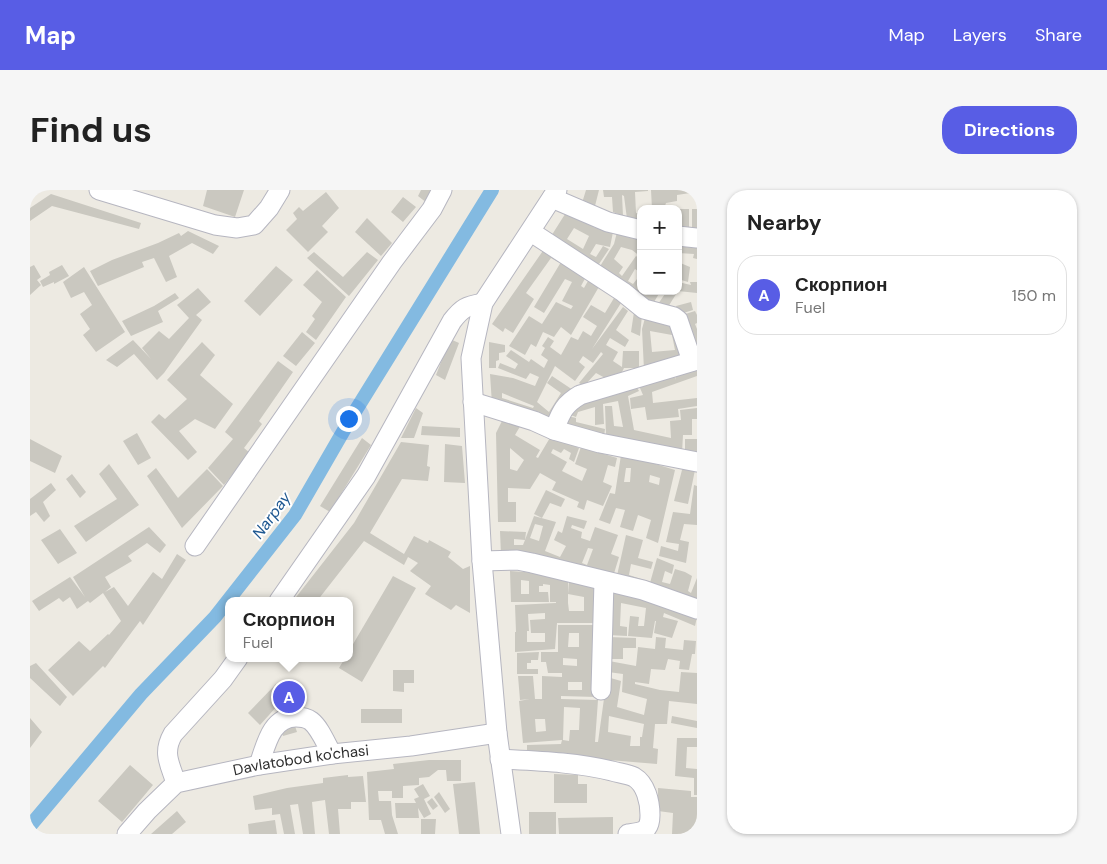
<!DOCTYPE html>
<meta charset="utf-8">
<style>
:root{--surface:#fff;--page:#f6f6f6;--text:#222;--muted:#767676;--line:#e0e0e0;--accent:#585de5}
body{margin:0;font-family:"DM Sans",sans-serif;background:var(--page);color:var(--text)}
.controls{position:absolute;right:15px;top:15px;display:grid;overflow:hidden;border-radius:10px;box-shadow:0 1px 4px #0004}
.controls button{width:45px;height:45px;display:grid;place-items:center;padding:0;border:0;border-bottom:1px solid var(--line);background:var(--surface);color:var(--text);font:25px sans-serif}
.you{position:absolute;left:318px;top:228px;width:18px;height:18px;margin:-12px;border:4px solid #fff;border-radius:50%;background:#1a73e8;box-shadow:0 0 0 8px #1a73e833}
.badge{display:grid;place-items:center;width:32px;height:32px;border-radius:50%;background:var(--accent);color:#fff;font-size:16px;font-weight:700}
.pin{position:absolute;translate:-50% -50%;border:2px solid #fff;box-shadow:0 1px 5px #0006}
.popup{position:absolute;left:195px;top:407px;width:128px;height:65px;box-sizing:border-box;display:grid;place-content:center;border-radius:10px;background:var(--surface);filter:drop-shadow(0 1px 4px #0005);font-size:16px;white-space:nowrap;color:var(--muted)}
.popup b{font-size:19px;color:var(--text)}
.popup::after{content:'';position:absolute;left:50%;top:100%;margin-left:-10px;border:10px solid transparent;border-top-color:var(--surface)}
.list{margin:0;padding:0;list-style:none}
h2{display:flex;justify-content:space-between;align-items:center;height:65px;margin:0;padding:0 20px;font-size:21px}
h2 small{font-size:16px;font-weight:400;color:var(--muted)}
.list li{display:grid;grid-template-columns:32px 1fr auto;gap:15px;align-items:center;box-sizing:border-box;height:80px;margin:0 10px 10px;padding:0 10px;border:1px solid var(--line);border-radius:20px}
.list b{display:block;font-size:19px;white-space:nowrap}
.list p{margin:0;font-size:16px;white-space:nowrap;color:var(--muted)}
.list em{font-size:16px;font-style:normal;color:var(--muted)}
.map{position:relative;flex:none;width:667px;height:644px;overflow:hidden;border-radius:20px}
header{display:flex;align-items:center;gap:30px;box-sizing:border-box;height:70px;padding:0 25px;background:var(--accent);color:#fff}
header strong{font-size:24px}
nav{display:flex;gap:28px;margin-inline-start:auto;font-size:18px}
.intro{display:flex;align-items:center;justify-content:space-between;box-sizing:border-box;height:120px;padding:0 30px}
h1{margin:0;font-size:35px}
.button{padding:12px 22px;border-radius:20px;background:var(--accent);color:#fff;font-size:18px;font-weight:700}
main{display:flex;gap:30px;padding:0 30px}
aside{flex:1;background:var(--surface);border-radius:20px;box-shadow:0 1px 4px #0004}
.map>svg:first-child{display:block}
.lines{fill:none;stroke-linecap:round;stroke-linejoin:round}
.canal{stroke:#83bae1;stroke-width:14}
.building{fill:#cac8c0;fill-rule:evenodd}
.minor-casing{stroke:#b6b6c0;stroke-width:21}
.minor{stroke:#fff;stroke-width:19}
.labels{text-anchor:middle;stroke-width:4;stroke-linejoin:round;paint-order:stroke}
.street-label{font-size:15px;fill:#2e2e2e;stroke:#fff}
.water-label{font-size:16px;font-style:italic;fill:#1f5891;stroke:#fff}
</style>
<header>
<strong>Map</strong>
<nav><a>Map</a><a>Layers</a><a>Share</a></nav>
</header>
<div class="intro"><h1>Find us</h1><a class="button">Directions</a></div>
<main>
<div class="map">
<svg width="667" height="644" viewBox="0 0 667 644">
<rect width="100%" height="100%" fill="#edeae2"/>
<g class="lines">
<path class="canal" d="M0,636L111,504L185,427L265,325L321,228L462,0"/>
</g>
<path class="building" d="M177,0H214L205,27L173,16Z
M391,0H404L397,13L388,6Z
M556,0H569L565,16L552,13Z
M573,0H618V1L605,2L606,23L611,24V32L597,29L594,6L592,5L593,26L583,22L582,7H574Z
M621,0H667V2L647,5V11L636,13L634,19H622Z
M296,2L309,18L292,36L298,42L278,62L256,40L267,29L263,23L269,17L273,21Z
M21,4L111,33L109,39L22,16L0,31V18Z
M373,7L386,17L373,32L361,22Z
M648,19H659V38H648Z
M662,19H667V40H662Z
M537,21L564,33L563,37L583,42L580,57L566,54L560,64L566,67L573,56L579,59L565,80L518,51ZM544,38L559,46L553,59L537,49Z
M337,28L362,53L351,66L325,42Z
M158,41L189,56L183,64L162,53L139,66L147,87L136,92L124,68L112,72L114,77L68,96L60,81L82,70L128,53L149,43L151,46Z
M587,42L611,47V67L602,60L591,57L584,69L593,77L589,83L592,86L606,66L611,70V83L605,79L598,91L603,94L611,84V101L630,102L624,112L628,114L637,101H648L638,117L647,119L646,116L661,112L663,120L647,125L620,118L567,81L584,54Z
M648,54L667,57V69L663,68L664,64L648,63Z
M517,55L533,65L528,72L521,68L496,103L504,109L483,143L475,138L473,142L462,134Z
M284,62L313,87L337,62L348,70L319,106L277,68Z
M534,67L559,81L551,96L554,98L563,82L570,95L541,145L531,137L524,147L513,142L506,157L501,154L495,165L479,156L499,126L512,134L526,112L541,119L543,116L532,111L542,92L535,89L514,123L504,117Z
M648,72L660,77L658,92L648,89Z
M4,75L11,87L7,90L11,95L0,105V77Z
M32,75L39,86L24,94V92L13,97L10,91L20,85L19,82Z
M246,76L263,90L230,126L214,111Z
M54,77L95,142L66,162L53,145L60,139L50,124L62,115L54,102L41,108L33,92Z
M287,80L316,107L286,150L276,142L285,129L282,126L292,112L273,95Z
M648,92L661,95L660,92H667V103L648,101Z
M168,98L181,112L166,125L172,130L134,183L127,190L104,164L87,177L76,170L103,150L121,169L112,158L129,141L139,149L159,128L147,115Z
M145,103L149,108L128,121L133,132L101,146L92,131L124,116Z
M584,108L591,113L562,159L593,117L598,121L586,140L599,150L595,157L580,148L576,155L588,162L583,171L592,177L593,161H609V178H594L586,194L566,183L554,196L549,193L573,164L571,162L563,173L553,166L549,172L555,177L545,191L525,176L507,212L519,222L531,203L517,193L522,186L543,200L520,235L462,214L460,184L483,188L505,196L509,187L500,183L496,189L468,178L470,173L485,179L488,174L476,166L481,160L499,172L501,169L514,178L518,170L511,165L515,158L512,156L518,147L524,151L520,157L531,165L541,147L548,150L553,141L561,146L567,136L553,127L561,115L575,123ZM472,203L504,216L503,218L472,208Z
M665,121L667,125V133L665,134L667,139V167L649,126Z
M604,122L612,125L610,146L601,142Z
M615,128L647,132L658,163L614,180L612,139ZM620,141L642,145L645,160L622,162Z
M272,142L285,153L266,176L253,166Z
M420,149L429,153L415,190L406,185Z
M172,152L185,165L170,185L203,214L185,239L165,229L149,241L167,262L158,270L121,232L129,224L135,229L157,209L137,190Z
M459,152L475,155V162L469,163V170L466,171V178H459Z
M248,171L263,182L229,231L232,234L214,258L220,263L194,295L178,278L203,249L195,242Z
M667,174V186L622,202L623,213L667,208V216L648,219L649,227L617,230L615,217L601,219L600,208L613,205L607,191L641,178L646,190L644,181Z
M604,192L609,201L598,206L604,240L641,248L640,231L651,230L650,220L667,218V229H662V245H653L652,263L576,245L575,216H582L584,236L593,237L588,211L573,214L574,234L565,235V217L548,222L546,227L535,223L536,217Z
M386,218L393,223L384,248H371Z
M475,225L492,233L485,245L510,260L506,267L508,268L521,246L549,258L544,272L539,269L541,263L534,259L531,263L523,259L521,263L537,272L532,281L552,291L557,279L545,274L551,257L587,268L585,277L578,275L573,292L582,296L573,316L557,310L554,320L547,317L549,312L522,300L526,292L510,283L500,299L478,298V312H486V332H468L466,243ZM480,258L494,270L487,281L480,279Z
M534,225L546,228V232L575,239L574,247L533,237Z
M392,236L430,238V247L391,245Z
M107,243L121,268L108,275L93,251Z
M332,248L341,255L300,322L290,316Z
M0,249L32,266L25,283L0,271Z
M655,249H667V264H655Z
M371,252L399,255L397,276L400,277L398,291L372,289L340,343L374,364L384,346L398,353L399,350L421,362L418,367L433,379L440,376V423L426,415L421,420L395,404L401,396L380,381L388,373L378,367L374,375L334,351L287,411H263L324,333Z
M415,254L432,256L435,293L414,292Z
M591,265L619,270V272L645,280L628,353L616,348L621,330L608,325L603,341L590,337L595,320L586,318L580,334L569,330L580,303L585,304ZM596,278H601L600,292H594ZM620,285L630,288L629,295L619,292Z
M79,274L109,315L56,352L44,336L87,309L69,284Z
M653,276L665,280L658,314L644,311Z
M126,278L148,308L177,279L193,296L152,338L117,286Z
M42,284L56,302L50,308L36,289Z
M21,293L26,300L13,312L20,326L14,332L6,322L0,326V309Z
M664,295L667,296V335L654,334L650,350L659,352L656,373L629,366L631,356L648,361L649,354L636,352L643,322L660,324Z
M516,300L535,309L531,317L520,313L512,328L504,324Z
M504,326L526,332L515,361L530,367L536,356L524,350L528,341L532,343L537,326L557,331L554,339L542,335L541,338L552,342L551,348L560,351L565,337L588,345L581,364L589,367L582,390L471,365L470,341L496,342L495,350ZM505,334L513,336L509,351L500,348ZM484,349L495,350L493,355H484ZM558,358L563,359L557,375L552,373Z
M119,337L136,355L130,363L117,353L98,366L102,371L75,387L81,397L75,402L84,397L98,416L123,382L132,389L147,364L156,370L113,435L110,431L75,478L73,476L43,506L18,480L49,451L60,461L78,444L79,445L91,431L73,403L60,413L58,411L47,419L40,407L33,412L29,408L9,421L2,411L40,387L55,407L43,387Z
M30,339L47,363L28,374L11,350Z
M596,345L613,350L608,368L623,372L621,379L601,374L599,385L611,389L609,397L586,390Z
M627,368L644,375L642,384L635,381L632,392L640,394L645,379L655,382L662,386L658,401L661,403L667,388V419L618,400Z
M480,381L509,383L538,389V413L539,421H554V407L538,404L539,390L569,396L567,433H527L525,459L485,462V442H486L485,415L526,413V412H520V395L513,394V396H509V389V402H518L519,412H481ZM491,390L499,391V404H491ZM515,423V429L500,430L501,443H515V452H497V441H499L498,424Z
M363,386L386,398L332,492L309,478L315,468H319V461Z
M579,397L667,427L665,436L634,423L633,427L648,431L642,448L624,443L626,431H625L622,448L598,446L600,426L609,427L608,436H614L616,418L591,413L590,436L597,437V446L578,445Z
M528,435H568L566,507L531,506V509L568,510L565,552H568L577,487L591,491L587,517L614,525L617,509L592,502L593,484L578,482L579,471L606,476L608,457L625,459L626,447L636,448L635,458L653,460L654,450L666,451L665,464H662L659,480L649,479L650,471L638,469L635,480L621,479L619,494L605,492V494L630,500L649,502L651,482L667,483V514L639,511L637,534H625L623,558L628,559L627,574L531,566L497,569V555L531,554L532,550L493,553L489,511L500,509L490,510L488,486H503L505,509H512V486L532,487V483H518L516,472H511V462H528ZM539,443H549V457H538ZM533,468L547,469V476L533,475ZM538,492H552V500H538ZM534,517L550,518L549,540H540L539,551L533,550ZM579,526L614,534L612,547H610V556H600L601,546L578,542ZM505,529H515L516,541L506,542Z
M578,447L606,448V458H593V469H578Z
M509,462L508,470H501V473H497V479H508V484H487V463Z
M6,473L37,507L30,516L0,488V476Z
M363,480H384V493H374V502L363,501Z
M246,494L257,505L230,535L218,523Z
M331,519H372V533H331Z
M642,526L667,531V538L641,533Z
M0,528L12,542L0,558Z
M264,533L267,542L253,546L250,536Z
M647,548H667V557H657L656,578L667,579V605H664V588L645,586Z
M399,570H431V591H417L416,580H408L399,587L389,588V595L373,596V608H362V601H348L349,611H361L362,625L368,644H355L351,630H339L337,582L364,579L363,574Z
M100,575L123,595L92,632L68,611Z
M524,584L548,585V594H557V613H524Z
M318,585V587L333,586L336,612H321V619H308L310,644H299L295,610L282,612L285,644H273L268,614L260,615L265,644H254L250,624L242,625V618L225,620L223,606L257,598L293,593V588Z
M445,592L450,644H429L423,594Z
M393,594L400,606L394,609L401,624L394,628L388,618L389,628H366L365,613H386L384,609L389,607L384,599Z
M628,598L661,601V607H667V644H642L643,623L628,621Z
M409,602L420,619L415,623L404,607Z
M402,608L408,616L403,620L397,612Z
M147,621L156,632L142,644H121Z
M499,622H526V644H499Z
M583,627V644H529L528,628Z
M391,629H406L405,644H391Z
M245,630L247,644H219L218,634Z"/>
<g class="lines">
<defs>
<g id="minor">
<path d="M69,0L185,35L207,38L224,35L239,18L250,0"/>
<path d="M522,8L578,32L611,40"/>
<path d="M501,42L593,102L614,119L644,127L648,130L662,171"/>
<path d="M648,46L667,48"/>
<path d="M443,212L504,231L524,240L570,253L667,272"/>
<path d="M524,240C531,223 533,215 550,205L667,170"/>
<path d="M165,356L362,72L402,19L412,0"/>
<path d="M452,371L487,370L502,373L613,400L667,419"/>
<path d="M249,411L336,286L422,131C432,118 436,116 453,113"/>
<path d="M571,500L574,391"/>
<path d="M470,569C508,571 545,572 582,581C589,583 598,584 604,587C616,594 620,612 620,625C620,642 612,642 598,644"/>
<path d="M229,575C236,555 241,527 266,527C271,527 277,528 281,531C290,538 296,554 302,564"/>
<path d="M146,593C140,574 132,563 143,544L193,489L208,468"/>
<path id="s1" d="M97,644L117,621L146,593L229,575L302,564L381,556L467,543"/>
<path d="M481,644L467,543L452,371L441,168L453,113L527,0"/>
</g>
</defs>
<use href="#minor" class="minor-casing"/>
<use href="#minor" class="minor"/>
</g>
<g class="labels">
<g class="street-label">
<text dy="5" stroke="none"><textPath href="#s1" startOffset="198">Davlatobod ko'chasi</textPath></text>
</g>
<g class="water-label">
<text transform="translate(241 325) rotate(-54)" y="6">Narpay</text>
</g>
</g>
</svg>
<div class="controls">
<button>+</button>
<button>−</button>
</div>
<div class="you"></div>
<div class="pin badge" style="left:259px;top:507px">A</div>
<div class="popup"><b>Скорпион</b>Fuel</div>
</div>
<aside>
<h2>Nearby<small></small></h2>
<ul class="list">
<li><span class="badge">A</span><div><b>Скорпион</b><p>Fuel</p></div><em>150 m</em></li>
</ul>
</aside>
</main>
